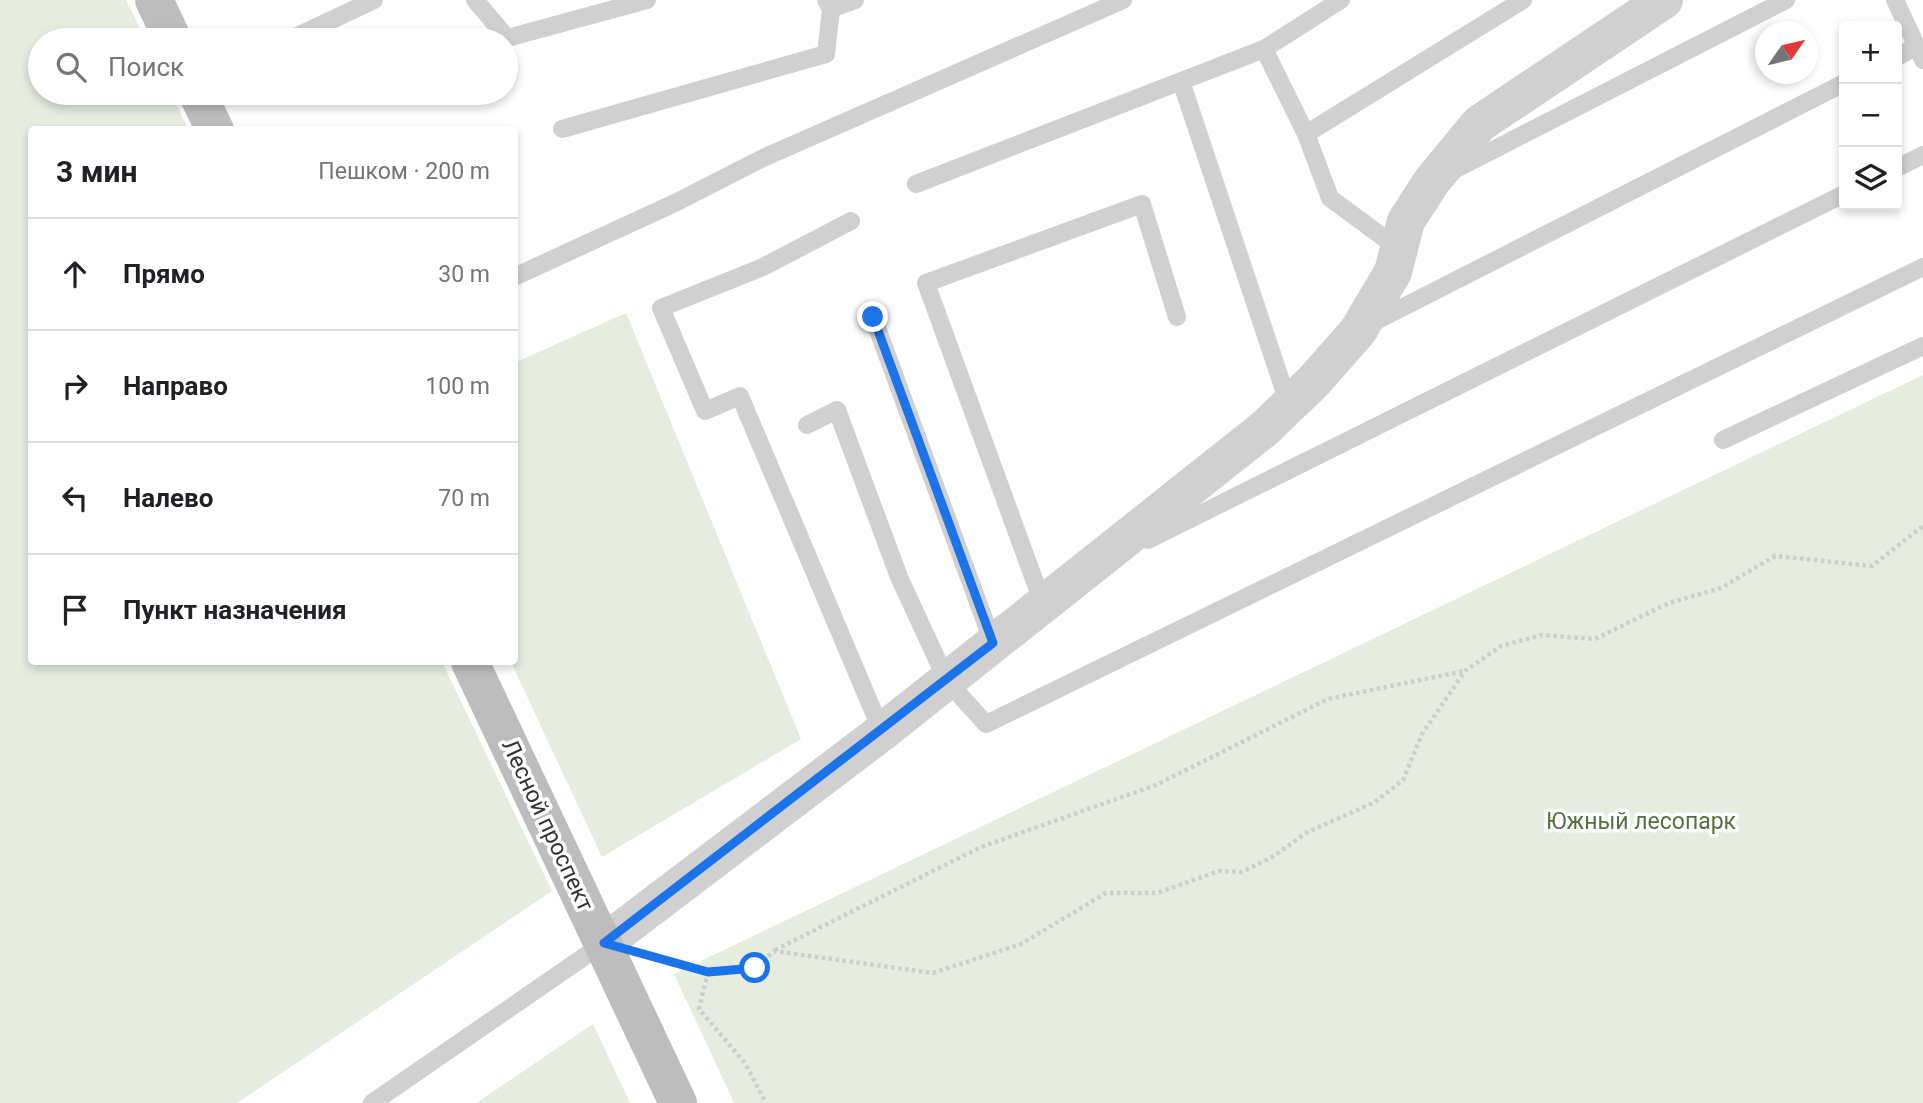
<!DOCTYPE html>
<html lang="ru">
<meta charset="utf-8">
<style>
:root{--surface:#fff;--page:#f6f6f6;--text:#202124;--muted:#757577;--line:#e0e0e0}
body{margin:0;font-family:Roboto,sans-serif;background:var(--page);color:var(--text)}
.controls{position:absolute;right:21px;top:21px;display:grid;overflow:hidden;border-radius:7px;box-shadow:0 4px 10px #0003}
.controls button{width:63px;height:63px;display:grid;place-items:center;padding:0;border:0;border-bottom:2px solid var(--line);background:var(--surface);color:var(--text);font:35px sans-serif}
.compass{position:absolute;left:1755px;top:21px;width:63px;height:63px;border-radius:50%;background:var(--surface);box-shadow:0 4px 10px #0003;rotate:56deg}
.stop{position:absolute;width:21px;height:21px;margin:-16px;border:5px solid #1a73e8;border-radius:50%;background:#fff}
.stop.end{background:#1a73e8;border-color:#fff;box-shadow:0 2px 7px #0008}
.list{margin:0;padding:0;list-style:none}
h2{display:flex;justify-content:space-between;align-items:center;height:91px;margin:0;padding:0 28px;font-size:30px}
h2 small{font-size:23px;font-weight:400;color:var(--muted)}
.list li{display:grid;grid-template-columns:46px 1fr auto;gap:21px;align-items:center;box-sizing:border-box;height:112px;padding:0 28px;border-top:2px solid var(--line)}
.list b{display:block;font-size:26px;white-space:nowrap}
.list em{font-size:23px;font-style:normal;color:var(--muted)}
.icon{flex:none;width:38px;height:38px;fill:none;stroke:currentColor;stroke-width:2;stroke-linecap:round;stroke-linejoin:round}
.map{position:relative;flex:none;width:1923px;height:1103px;overflow:hidden}
.search{position:absolute;background:var(--surface);box-shadow:0 4px 10px #0003;left:28px;top:28px;width:490px;height:77px;display:flex;align-items:center;gap:18px;box-sizing:border-box;padding:0 24px;border-radius:38px;color:var(--muted);font-size:26px}
.panel{position:absolute;background:var(--surface);box-shadow:0 4px 10px #0003;left:28px;top:126px;width:490px;height:539px;border-radius:7px}
.map>svg:first-child{display:block}
.green{fill:#e6ecdf}
.lines{fill:none;stroke-linecap:round;stroke-linejoin:round}
.path{stroke:#cdcdcd;stroke-width:4.5;stroke-dasharray:3.5 3.5;stroke-linecap:butt}
.service{stroke:#d0d0d0;stroke-width:18}
.tertiary{stroke:#d0d0d0;stroke-width:38}
.secondary{stroke:#bdbdbd;stroke-width:38}
.route{stroke:#1a73e8;stroke-width:9}
.labels{text-anchor:middle;stroke-width:7;stroke-linejoin:round;paint-order:stroke}
.park-label{font-size:23px;fill:#56703f;stroke:#fff}
.street-label{font-size:23px;fill:#333;stroke:#fff}
</style>
<div class="map">
<svg width="1923" height="1103" viewBox="0 0 1923 1103">
<rect width="100%" height="100%" fill="#fff"/>
<path class="green" d="M0,0H126L146,40H40V93H171L188,129L32,130V662H442L552,891L237,1103H0Z
M626,313L801,739L602,857L511,662H514V363Z
M1923,375V1103H734L674,974Z
M593,1024L630,1103H476Z"/>
<g class="lines">
<path class="path" d="M775,950L981,847L1156,785L1328,699L1464,671
M649,956L708,972L755,968L774,951L933,973L1021,944L1106,893H1157L1219,871L1242,872L1274,856L1306,833L1375,802L1403,780L1422,734L1465,671L1501,646L1542,635L1595,639L1669,603L1721,588L1775,556L1872,566L1923,526
M708,972L699,1009L745,1063L766,1103"/>
<path class="service" d="M475,0L507,38L647,0
M826,0L831,9L855,0
M1895,0L1923,60
M289,40L374,0
M1264,49L1306,134L1330,198L1399,249
M1897,57L1917,46
M1181,81L1289,405
M562,129L826,54L831,9
M1306,134L1523,0
M1897,168L1923,155
M1456,169L1786,0
M916,184L1264,49L1341,0
M851,221L763,267L661,308L705,411L740,396L882,732
M514,277L677,202L763,158L1123,0
M873,317L993,643
M1370,324L1844,83
M807,425L837,410L899,577L947,681L986,724L1923,267
M1723,440L1923,346
M1148,540L1844,194
M1043,604L926,283L1142,204L1177,317
M372,1103L604,943"/>
<path class="tertiary" d="M604,943L882,732L1264,429L1314,381L1358,331L1393,272L1406,221L1432,181L1479,124L1664,0"/>
<path class="secondary" d="M154,0L173,40
M197,93L215,130
M470,662L678,1103"/>
</g>
<g class="lines">
<path class="route" d="M755,968L708,972L604,943L993,643L873,317"/>
</g>
<g class="labels">
<g class="park-label">
<text x="1641" y="829">Южный лесопарк</text>
</g>
<g class="street-label">
<text transform="translate(548 825) rotate(65)" y="8">Лесной проспект</text>
</g>
</g>
</svg>
<div class="controls">
<button>+</button>
<button>−</button>
<button><svg class="icon" aria-label="layers" viewBox="0 0 24 24"><path d="M12 4l9 5-9 5-9-5zM3 14l9 5 9-5"/></svg></button>
</div>
<svg class="compass" viewBox="-18 -18 36 36"><path d="M0-13l5 13h-10z" fill="#e53935"/><path d="M0 13l5-13h-10z" fill="#757577"/></svg>
<div class="stop" style="left:755px;top:968px"></div>
<div class="stop end" style="left:873px;top:317px"></div>
<div class="search"><svg class="icon" aria-label="search" viewBox="0 0 24 24"><circle cx="10" cy="10" r="6"/><path d="M15 15l6 6"/></svg>Поиск</div>
<section class="panel">
<h2>3 мин<small>Пешком · 200 m</small></h2>
<ul class="list">
<li><svg class="icon" aria-label="ahead" viewBox="0 0 24 24"><path d="M12 20V5M6 11l6-6 6 6"/></svg><div><b>Прямо</b></div><em>30 m</em></li>
<li><svg class="icon" aria-label="right" viewBox="0 0 24 24"><path d="M7 20v-9h11M14 6l5 5-5 5"/></svg><div><b>Направо</b></div><em>100 m</em></li>
<li><svg class="icon" aria-label="left" viewBox="0 0 24 24"><path d="M17 20v-9H6M10 6l-5 5 5 5"/></svg><div><b>Налево</b></div><em>70 m</em></li>
<li><svg class="icon" aria-label="arrive" viewBox="0 0 24 24"><path d="M6 21V4h12l-3 4 3 4H6"/></svg><div><b>Пункт назначения</b></div></li>
</ul>
</section>
</div>
